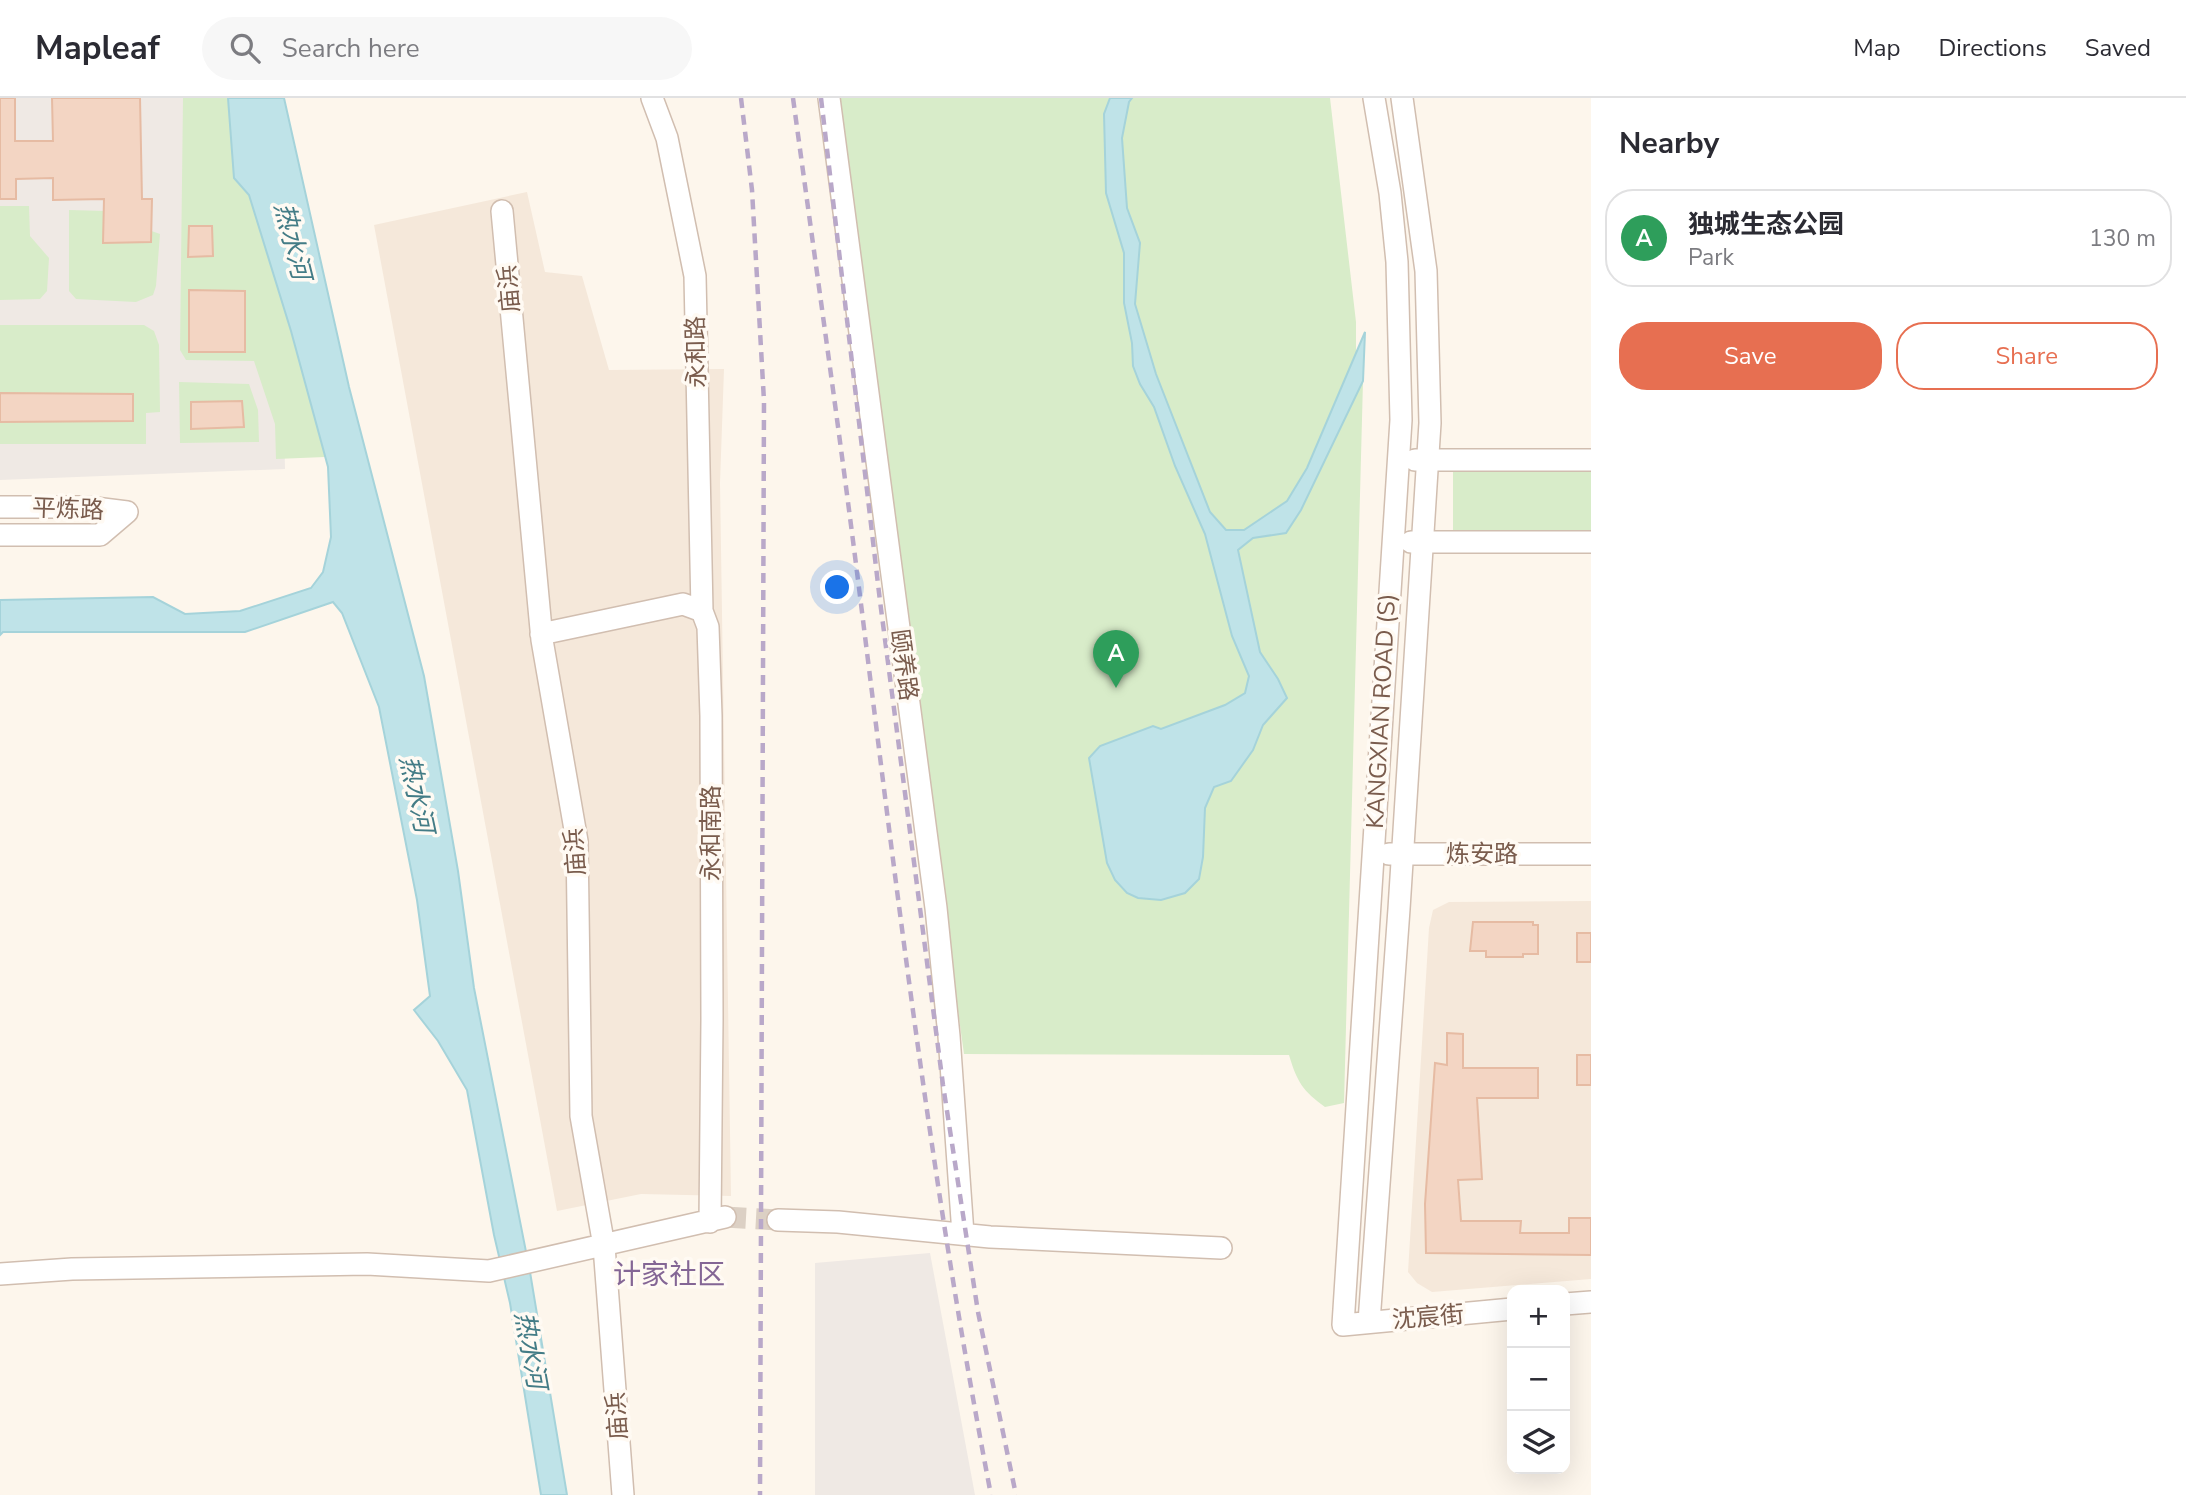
<!DOCTYPE html>
<meta charset="utf-8">
<style>
:root{--surface:#fff;--page:#f7f7f7;--text:#2b2b33;--muted:#7c7c81;--line:#e1e1e2;--accent:#e76f51}
body{margin:0;font-family:"Nunito Sans","Noto Sans SC",sans-serif;background:var(--page);color:var(--text)}
.controls{position:absolute;right:21px;bottom:21px;display:grid;overflow:hidden;border-radius:14px;box-shadow:0 7px 28px #0002}
.controls button{width:63px;height:63px;display:grid;place-items:center;padding:0;border:0;border-bottom:2px solid var(--line);background:var(--surface);color:var(--text);font:35px sans-serif}
.you{position:absolute;left:838px;top:490px;width:24px;height:24px;margin:-18px;border:5px solid #fff;border-radius:50%;background:#1a73e8;box-shadow:0 0 0 10px #1a73e833}
.badge{display:grid;place-items:center;width:46px;height:46px;border-radius:50%;background:var(--accent);color:#fff;font-size:23px;font-weight:700}
.pin{position:absolute;translate:-50% -58px;filter:drop-shadow(0 2px 4px #0008)}
.pin::after{content:'';position:absolute;top:37px;width:24px;height:21px;background:inherit;clip-path:polygon(0 0,100% 0,50% 100%)}
.list{margin:0;padding:0;list-style:none}
h2{display:flex;justify-content:space-between;align-items:center;height:91px;margin:0;padding:0 28px;font-size:30px}
h2 small{font-size:23px;font-weight:400;color:var(--muted)}
.list li{display:grid;grid-template-columns:46px 1fr auto;gap:21px;align-items:center;box-sizing:border-box;height:98px;margin:0 14px 14px;padding:0 14px;border:2px solid var(--line);border-radius:28px}
.list b{display:block;font-size:26px;white-space:nowrap}
.list p{margin:0;font-size:23px;white-space:nowrap;color:var(--muted)}
.list em{font-size:23px;font-style:normal;color:var(--muted)}
.actions{display:flex;gap:14px;padding:21px 28px}
.actions a{flex:1;padding:16px 0;border:2px solid var(--accent);border-radius:28px;text-align:center;font-size:24px;color:var(--accent)}
.actions .main{background:var(--accent);color:#fff}
.icon{flex:none;width:38px;height:38px;fill:none;stroke:currentColor;stroke-width:2;stroke-linecap:round;stroke-linejoin:round}
.map{position:relative;flex:none;width:1591px;height:1397px;overflow:hidden}
header{display:flex;align-items:center;gap:42px;box-sizing:border-box;height:98px;padding:0 35px;background:var(--surface);border-bottom:2px solid var(--line)}
header strong{font-size:33px}
nav{display:flex;gap:38px;margin-inline-start:auto;font-size:24px}
.search{width:490px;height:63px;background:var(--page);display:flex;align-items:center;gap:18px;box-sizing:border-box;padding:0 24px;border-radius:38px;color:var(--muted);font-size:26px}
main{display:flex}
aside{flex:1;background:var(--surface)}
.map>svg:first-child{display:block}
.residential{fill:#f5e8da}
.industrial{fill:#efe9e4}
.green{fill:#d8ecc9}
.water{fill:#bfe3e8;stroke:#a5d3da;stroke-width:2}
.building{fill:#f3d5c3;stroke:#e6bba3;stroke-width:2}
.lines{fill:none;stroke-linecap:round;stroke-linejoin:round}
.minor-tunnel{stroke:#dcd0c4;stroke-width:21;stroke-dasharray:21 10;stroke-linecap:butt}
.minor-casing{stroke:#d1beb0;stroke-width:24}
.minor{stroke:#fff;stroke-width:21}
.rail{stroke:#b9a8c9;stroke-width:4.5;stroke-dasharray:10 7;stroke-linecap:butt}
.labels{text-anchor:middle;stroke-width:7;stroke-linejoin:round;paint-order:stroke}
.street-label{font-size:24px;fill:#7a5c4d;stroke:#fffaf3}
.water-label{font-size:26px;font-style:italic;fill:#437c86;stroke:#fffaf3}
.quarter-label{font-size:28px;fill:#846695;stroke:#fffaf3}
</style>
<header>
<strong>Mapleaf</strong>
<div class="search"><svg class="icon" aria-label="search" viewBox="0 0 24 24"><circle cx="10" cy="10" r="6"/><path d="M15 15l6 6"/></svg>Search here</div>
<nav><a>Map</a><a>Directions</a><a>Saved</a></nav>
</header>
<main>
<div class="map">
<svg width="1591" height="1397" viewBox="0 0 1591 1397">
<rect width="100%" height="100%" fill="#fdf6ec"/>
<path class="residential" d="M527,94L545,174L582,178L609,272L724,271L720,385L731,1098L641,1096L557,1113L374,127Z
M1591,803V1181L1432,1194L1417,1185L1408,1174L1429,830L1433,812L1449,804Z"/>
<path class="industrial" d="M0,0H210L284,326L285,371L0,382Z
M930,1155L975,1397H815V1165Z"/>
<path class="green" d="M183,0H228L234,80L249,97L291,233L325,359L276,361L275,326L254,263L186,262L180,252Z
M825,0H1330L1356,224V294L1363,283L1344,1005L1325,1009C1303,993 1297,984 1289,957L964,956L865,247Z
M0,108H29L30,138L49,160L47,193L40,201L0,202Z
M69,112L142,114L143,130L160,136L156,188L153,197L136,204L76,201L69,193Z
M0,227H144L154,233L159,247L160,314L146,315V346H0Z
M179,284L249,286L258,312L259,344L180,345Z
M1453,364L1591,365V435H1453Z"/>
<path class="water" d="M228,0H284L349,289L424,578L458,773L474,890L530,1174L567,1397H541L510,1205L494,1137L467,992L438,943L414,912L430,898L417,802L379,609L342,515L333,504L245,534H3L0,537V502L153,499L185,516L240,513L311,490L323,474L331,439L328,369L291,233L249,97L234,80Z
M1110,0H1132L1129,4L1122,40L1127,110L1140,145L1135,206L1156,276L1210,414L1226,432H1244L1287,403L1307,370L1365,234L1363,283L1301,412L1286,435L1253,440L1238,452L1260,554L1278,581L1287,600L1263,627L1253,652L1231,683L1214,689L1205,710L1203,759L1199,781L1185,795L1161,802L1138,800L1127,795L1115,782L1107,765L1089,660L1100,648L1153,628L1161,631L1225,607L1245,595L1249,578L1232,538L1205,436L1175,368L1154,309L1140,286L1133,268L1132,245L1124,205V155L1106,95L1104,16Z"/>
<path class="building" d="M0,0H15V43H53L52,0H140L142,101H152L151,144L103,145L104,101L53,102V80L16,81V101H0Z
M189,128H212L213,158L188,159Z
M189,192L245,193V254H189Z
M0,295L133,296V323L0,324Z
M242,303L244,329L191,331V304Z
M1473,824H1533V827H1538V856H1523V859H1486V853H1470Z
M1577,835H1591V864H1577Z
M1447,935L1463,936V970H1538V1000H1477L1482,1081L1458,1082L1461,1123H1521L1520,1135H1569V1120H1591V1157L1426,1155L1425,1106L1435,965L1447,967Z
M1577,957H1591V987H1577Z"/>
<g class="lines">
<path class="minor-tunnel" d="M725,1119L778,1122"/>
<defs>
<path id="minor" d="M652,0L667,40L695,178L702,513
M829,0L936,810L949,938L963,1136
M1374,0L1390,95L1397,164L1401,322L1343,1227L1512,1211
M502,113L542,542L577,743L581,1018L604,1148L623,1397
M1415,362H1591
M0,409H87L127,414
M0,437H100L127,414
M1411,444H1591
M541,536L683,506L702,513L708,529L711,618L712,922L710,1124
M1389,756H1591
M778,1122L838,1124L990,1139L1221,1150
M0,1176L72,1171L367,1166L489,1173L725,1119
M1565,1206L1591,1204
M1369,1224L1399,811L1430,325L1426,173L1402,0"/>
</defs>
<use href="#minor" class="minor-casing"/>
<use href="#minor" class="minor"/>
<path class="rail" d="M741,0L752,92L764,303L760,1397
M793,0C816,169 840,337 861,506C898,804 934,1102 991,1397
M821,0L880,503L943,987L978,1214L1016,1397"/>
</g>
<g class="labels">
<g class="street-label">
<text transform="translate(509 191) rotate(-95)" y="8">庙浜</text>
<text transform="translate(696 254) rotate(-91)" y="8">永和路</text>
<text transform="translate(68 411) rotate(2)" y="8">平炼路</text>
<text transform="translate(904 567) rotate(82)" y="8">颐养路</text>
<text transform="translate(1381 613) rotate(-87)" y="8">KANGXIAN ROAD (S)</text>
<text transform="translate(711 735) rotate(-90)" y="8">永和南路</text>
<text transform="translate(575 754) rotate(-94)" y="8">庙浜</text>
<text x="1482" y="764">炼安路</text>
<text transform="translate(1428 1219) rotate(-5)" y="8">沈宸街</text>
<text transform="translate(617 1318) rotate(-94)" y="8">庙浜</text>
</g>
<g class="water-label">
<text transform="translate(293 143) rotate(76)" y="9">热水河</text>
<text transform="translate(417 696) rotate(78)" y="9">热水河</text>
<text transform="translate(531 1252) rotate(80)" y="9">热水河</text>
</g>
<g class="quarter-label">
<text x="669" y="1186">计家社区</text>
</g>
</g>
</svg>
<div class="controls">
<button>+</button>
<button>−</button>
<button><svg class="icon" aria-label="layers" viewBox="0 0 24 24"><path d="M12 4l9 5-9 5-9-5zM3 14l9 5 9-5"/></svg></button>
</div>
<div class="you"></div>
<div class="pin badge" style="left:1116px;top:590px;background:#2e9e5b">A</div>
</div>
<aside>
<h2>Nearby<small></small></h2>
<ul class="list">
<li><span class="badge" style="background:#2e9e5b">A</span><div><b>独城生态公园</b><p>Park</p></div><em>130 m</em></li>
</ul>
<div class="actions"><a class="main">Save</a><a>Share</a></div>
</aside>
</main>
